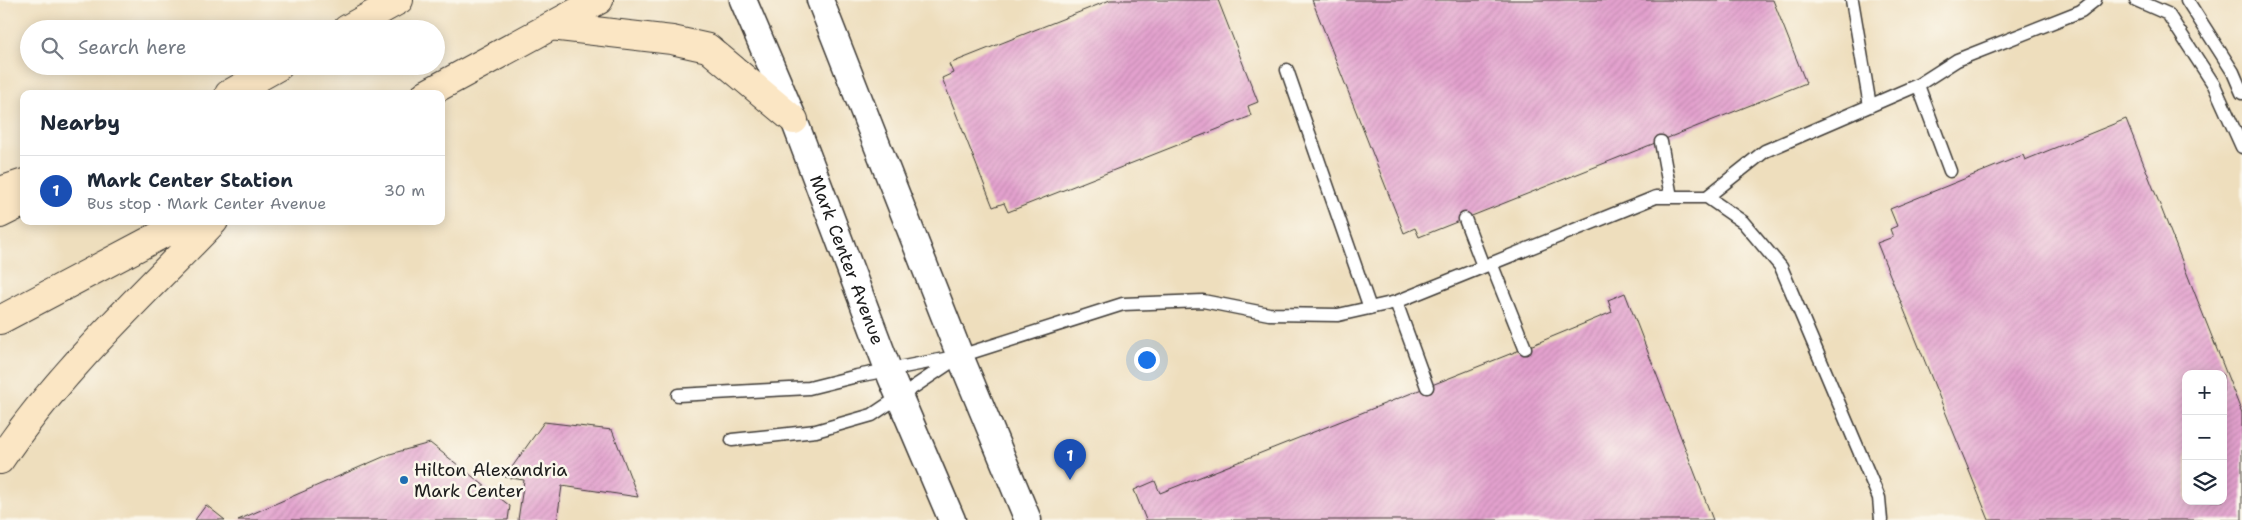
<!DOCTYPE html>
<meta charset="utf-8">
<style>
:root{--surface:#fff;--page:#f2f2f3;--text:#1f2937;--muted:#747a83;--line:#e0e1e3;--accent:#111827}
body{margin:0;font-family:"Shantell Sans",sans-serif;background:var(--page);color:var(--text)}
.controls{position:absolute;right:15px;bottom:15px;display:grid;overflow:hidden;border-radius:10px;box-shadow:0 2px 12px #0003}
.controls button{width:45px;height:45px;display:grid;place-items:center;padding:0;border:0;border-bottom:1px solid var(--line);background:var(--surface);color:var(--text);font:25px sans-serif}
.you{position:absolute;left:1146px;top:359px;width:18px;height:18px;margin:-12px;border:4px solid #fff;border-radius:50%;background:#1a73e8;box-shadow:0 0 0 8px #1a73e833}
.badge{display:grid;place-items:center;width:32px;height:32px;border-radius:50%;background:var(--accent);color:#fff;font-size:16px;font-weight:700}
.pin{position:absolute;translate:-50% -41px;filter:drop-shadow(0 1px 2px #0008)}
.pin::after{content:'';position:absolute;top:26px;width:18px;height:15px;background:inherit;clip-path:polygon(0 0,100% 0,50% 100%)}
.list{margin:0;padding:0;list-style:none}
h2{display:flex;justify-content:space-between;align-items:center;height:65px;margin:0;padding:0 20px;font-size:21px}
h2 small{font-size:16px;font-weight:400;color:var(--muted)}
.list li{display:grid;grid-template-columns:32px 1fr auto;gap:15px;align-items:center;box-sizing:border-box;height:70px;padding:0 20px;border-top:1px solid var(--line)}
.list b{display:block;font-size:19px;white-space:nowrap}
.list p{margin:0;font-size:16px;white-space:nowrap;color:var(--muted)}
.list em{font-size:16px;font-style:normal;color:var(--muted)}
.icon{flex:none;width:28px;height:28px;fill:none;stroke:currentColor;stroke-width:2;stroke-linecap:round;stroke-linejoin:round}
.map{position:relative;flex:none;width:2242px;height:520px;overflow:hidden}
.search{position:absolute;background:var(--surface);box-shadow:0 2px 12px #0003;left:20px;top:20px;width:425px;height:55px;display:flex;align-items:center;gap:12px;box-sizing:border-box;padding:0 18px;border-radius:28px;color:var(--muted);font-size:19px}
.panel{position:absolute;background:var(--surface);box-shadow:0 2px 12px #0003;left:20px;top:90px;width:425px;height:135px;border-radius:10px}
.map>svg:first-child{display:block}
.building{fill:url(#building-hatch);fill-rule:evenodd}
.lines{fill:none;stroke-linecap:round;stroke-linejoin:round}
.lane-casing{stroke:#3c3934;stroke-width:15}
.street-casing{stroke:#3c3934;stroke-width:29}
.secondary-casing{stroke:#3c3934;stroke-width:30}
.lane{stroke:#fff;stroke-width:12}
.street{stroke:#fff;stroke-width:26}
.secondary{stroke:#fbe6c4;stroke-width:28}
.poi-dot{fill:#1f6fb2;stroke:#fbf7ec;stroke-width:2}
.labels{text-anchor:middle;stroke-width:5;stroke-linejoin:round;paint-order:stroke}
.street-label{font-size:18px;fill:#1c1c1c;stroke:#fbf7ec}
.poi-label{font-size:18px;fill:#1c1c1c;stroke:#fbf7ec;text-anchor:start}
</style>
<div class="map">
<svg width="2242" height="520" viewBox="0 0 2242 520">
<defs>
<pattern id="building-hatch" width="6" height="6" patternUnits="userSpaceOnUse" patternTransform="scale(1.25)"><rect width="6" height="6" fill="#e3a1ce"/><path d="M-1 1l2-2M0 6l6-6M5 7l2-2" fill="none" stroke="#c28ab0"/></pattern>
</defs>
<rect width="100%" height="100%" fill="#fbf7ec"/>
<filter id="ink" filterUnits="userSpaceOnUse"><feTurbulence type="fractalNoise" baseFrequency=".02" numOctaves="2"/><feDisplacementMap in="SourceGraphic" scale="10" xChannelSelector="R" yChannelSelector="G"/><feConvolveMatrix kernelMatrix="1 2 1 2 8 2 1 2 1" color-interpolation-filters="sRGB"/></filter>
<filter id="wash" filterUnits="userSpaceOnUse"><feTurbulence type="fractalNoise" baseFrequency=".0096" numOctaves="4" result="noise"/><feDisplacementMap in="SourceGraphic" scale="20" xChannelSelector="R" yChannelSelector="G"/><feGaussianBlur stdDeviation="1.12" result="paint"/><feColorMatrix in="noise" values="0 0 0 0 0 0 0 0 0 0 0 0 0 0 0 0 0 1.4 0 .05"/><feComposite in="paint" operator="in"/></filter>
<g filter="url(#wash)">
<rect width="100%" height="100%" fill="#eedebd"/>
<g id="blocks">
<path class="building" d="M1110,0H1218L1258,102L1248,106L1251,116L1008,212L1004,203L993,207L942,78L953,73L949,64Z
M1312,0H1773L1806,83L1419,237L1415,228L1404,233Z
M2126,119L2242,413V520H1989L1877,243L1893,237L1890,229L1897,226L1890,209L2023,155L2025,160ZM2186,374H2223V501H2186Z
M1625,293L1713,520H1146L1134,490L1155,481L1160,493L1525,348L1612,312L1608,300Z
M544,422L612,430L638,497L562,486L557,520H518L524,480L505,477Z
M430,443L510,506L508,520H238L390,454Z
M206,505L225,520H195Z"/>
</g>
</g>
<g filter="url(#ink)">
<use href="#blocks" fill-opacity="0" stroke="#3c3934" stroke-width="1"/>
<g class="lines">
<defs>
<path id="lane" d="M1852,0L1870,106
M2136,0L2168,14L2214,85L2242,147
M2187,0L2233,72L2242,93
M1287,70L1370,308
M1918,85L1950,171
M1661,142L1671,197
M1707,197L1765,151L1918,85L1957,60L2081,11L2095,0
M1465,219L1483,266
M1491,263L1525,348
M1396,302L1427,387
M678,395L809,388L857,376L960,356L1123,304L1203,301L1269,314L1338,315L1396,302L1656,197H1707L1743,222L1781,267L1879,498L1881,520
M732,440L816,431L872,415L954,360"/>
<g id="street">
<path id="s1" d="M743,0L794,120L891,377L952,520"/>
<path d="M820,0L960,356L1028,520"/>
</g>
<path id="secondary" d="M551,26L672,40L708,48L794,120
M347,29L399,0
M229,94L279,66
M426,94L599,0
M0,191L24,183
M0,214L24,202
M0,320L187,221
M0,460C59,372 140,298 214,221"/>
</defs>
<use href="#lane" class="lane-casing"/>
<use href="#street" class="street-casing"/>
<use href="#secondary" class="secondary-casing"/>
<use href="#lane" class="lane"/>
<use href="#street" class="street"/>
<use href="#secondary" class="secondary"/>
</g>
</g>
<circle class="poi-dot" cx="404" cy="480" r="5"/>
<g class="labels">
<g class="street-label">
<text dy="6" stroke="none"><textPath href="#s1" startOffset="280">Mark Center Avenue</textPath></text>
</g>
<g class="poi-label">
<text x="414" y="476">Hilton Alexandria<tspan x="414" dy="21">Mark Center</tspan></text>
</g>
</g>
</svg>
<div class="controls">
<button>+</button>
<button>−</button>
<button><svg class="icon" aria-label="layers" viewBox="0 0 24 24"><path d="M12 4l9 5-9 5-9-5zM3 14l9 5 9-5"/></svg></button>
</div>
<div class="you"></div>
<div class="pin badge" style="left:1070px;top:480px;background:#1a4fb4">1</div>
<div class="search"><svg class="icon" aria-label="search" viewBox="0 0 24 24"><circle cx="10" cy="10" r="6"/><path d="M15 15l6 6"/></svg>Search here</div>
<section class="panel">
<h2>Nearby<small></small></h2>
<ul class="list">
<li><span class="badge" style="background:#1a4fb4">1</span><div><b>Mark Center Station</b><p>Bus stop · Mark Center Avenue</p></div><em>30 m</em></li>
</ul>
</section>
</div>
